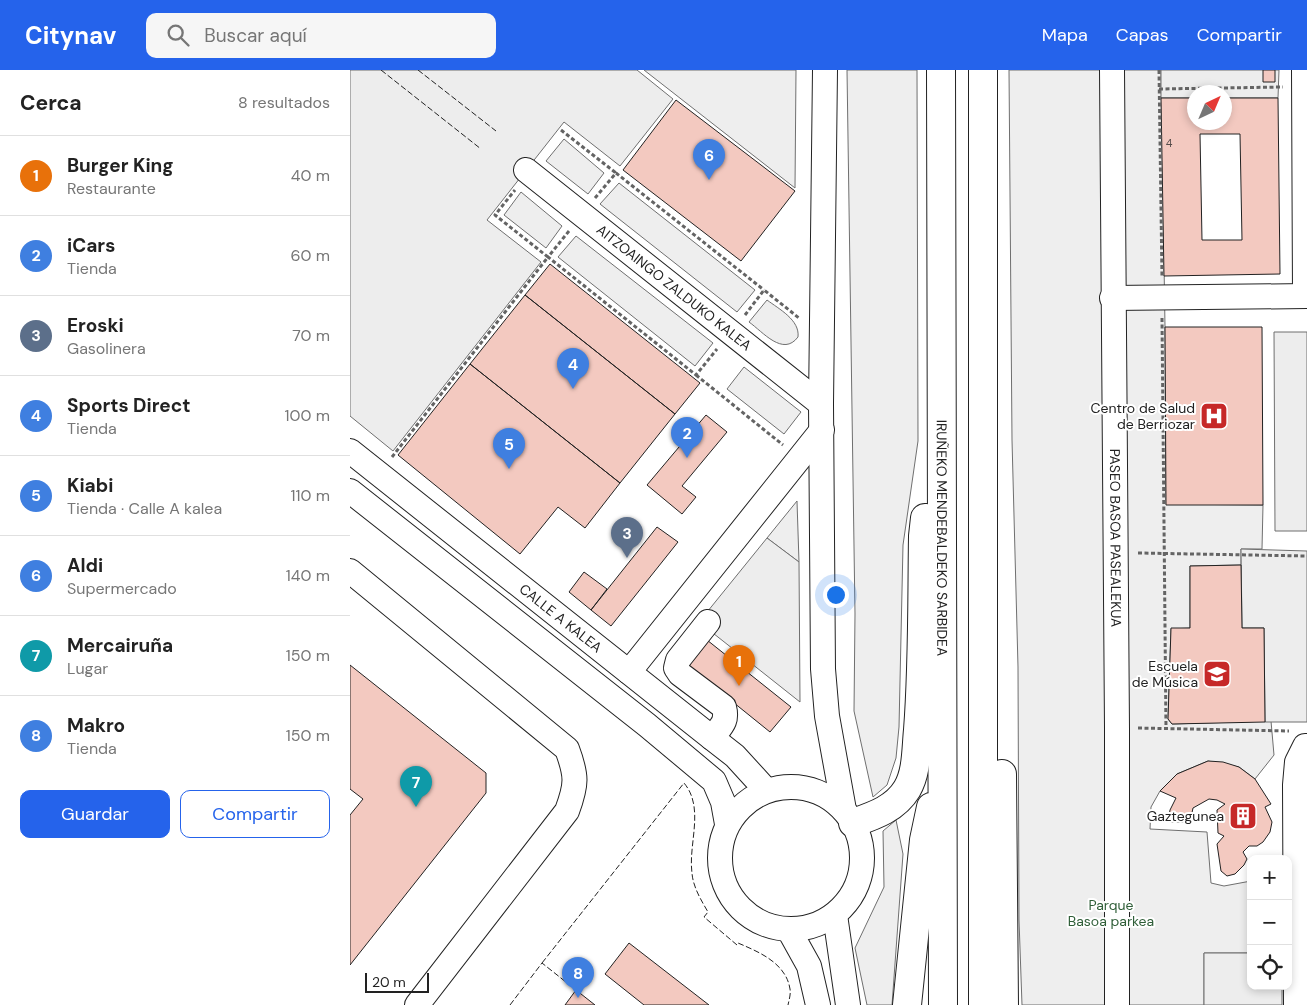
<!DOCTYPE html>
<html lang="es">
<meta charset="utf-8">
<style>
:root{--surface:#fff;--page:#f6f6f6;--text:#222;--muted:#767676;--line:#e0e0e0;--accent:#2563eb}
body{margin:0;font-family:"DM Sans",sans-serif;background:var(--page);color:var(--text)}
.controls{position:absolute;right:15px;bottom:15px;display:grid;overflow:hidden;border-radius:10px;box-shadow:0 2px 8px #0003}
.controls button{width:45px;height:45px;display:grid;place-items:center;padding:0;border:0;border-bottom:1px solid var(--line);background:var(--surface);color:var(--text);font:25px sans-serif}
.compass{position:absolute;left:837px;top:15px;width:45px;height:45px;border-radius:50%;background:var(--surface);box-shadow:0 2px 8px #0003;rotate:44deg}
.scale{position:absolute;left:15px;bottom:12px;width:64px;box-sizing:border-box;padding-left:5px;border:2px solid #222;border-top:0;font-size:14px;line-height:18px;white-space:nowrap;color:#222;-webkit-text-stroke:4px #fff;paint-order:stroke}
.you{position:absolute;left:485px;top:524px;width:18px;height:18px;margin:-12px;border:4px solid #fff;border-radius:50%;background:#1a73e8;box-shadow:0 0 0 8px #1a73e833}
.badge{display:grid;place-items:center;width:32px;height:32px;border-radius:50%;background:var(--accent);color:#fff;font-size:16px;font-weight:700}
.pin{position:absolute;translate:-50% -41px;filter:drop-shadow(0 1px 2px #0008)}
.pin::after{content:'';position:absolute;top:26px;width:18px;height:15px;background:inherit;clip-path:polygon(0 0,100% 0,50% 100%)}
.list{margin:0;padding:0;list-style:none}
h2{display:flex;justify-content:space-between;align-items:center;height:65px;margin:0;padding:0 20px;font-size:21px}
h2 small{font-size:16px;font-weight:400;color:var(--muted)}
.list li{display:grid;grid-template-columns:32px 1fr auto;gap:15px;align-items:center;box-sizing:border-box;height:80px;padding:0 20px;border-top:1px solid var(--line)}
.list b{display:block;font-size:19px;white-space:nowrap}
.list p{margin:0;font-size:16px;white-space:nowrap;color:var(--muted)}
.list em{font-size:16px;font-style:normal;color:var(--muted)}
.actions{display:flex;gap:10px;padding:15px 20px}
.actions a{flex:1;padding:11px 0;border:1px solid var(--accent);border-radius:10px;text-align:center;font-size:18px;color:var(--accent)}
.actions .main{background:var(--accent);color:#fff}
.icon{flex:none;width:28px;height:28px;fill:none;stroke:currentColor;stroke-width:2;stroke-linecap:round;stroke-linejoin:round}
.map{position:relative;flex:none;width:957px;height:935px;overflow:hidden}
header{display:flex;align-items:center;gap:30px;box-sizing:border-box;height:70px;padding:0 25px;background:var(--accent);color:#fff}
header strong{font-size:24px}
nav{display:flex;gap:28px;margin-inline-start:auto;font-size:18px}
.search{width:350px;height:45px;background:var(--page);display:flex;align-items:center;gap:12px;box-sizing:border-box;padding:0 18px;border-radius:10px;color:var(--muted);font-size:19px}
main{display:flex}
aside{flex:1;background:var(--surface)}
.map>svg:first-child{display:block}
.green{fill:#eee;stroke:#6f6f6f}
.parking{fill:#ededed;stroke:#6f6f6f}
.building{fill:#f3c9c0;stroke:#222;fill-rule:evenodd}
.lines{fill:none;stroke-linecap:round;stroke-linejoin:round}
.minor-casing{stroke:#222;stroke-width:26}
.highway-casing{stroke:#222;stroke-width:30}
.path{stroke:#646464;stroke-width:3;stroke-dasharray:4 2.5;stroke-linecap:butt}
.minor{stroke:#fff;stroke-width:24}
.highway{stroke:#fff;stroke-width:28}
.fence{stroke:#222;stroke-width:1;stroke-dasharray:6 2.5;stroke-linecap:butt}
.labels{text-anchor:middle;stroke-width:4;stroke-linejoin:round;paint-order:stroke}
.number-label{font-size:11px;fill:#564c4a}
.street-label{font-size:14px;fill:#222;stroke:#fff}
.poi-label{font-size:14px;fill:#222;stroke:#fff;text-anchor:end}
.park-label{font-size:14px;fill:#2f5e38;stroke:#fff}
</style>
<header>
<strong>Citynav</strong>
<div class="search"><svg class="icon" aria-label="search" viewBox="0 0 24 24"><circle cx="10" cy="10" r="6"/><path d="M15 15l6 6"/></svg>Buscar aquí</div>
<nav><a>Mapa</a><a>Capas</a><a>Compartir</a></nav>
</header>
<main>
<aside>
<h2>Cerca<small>8 resultados</small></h2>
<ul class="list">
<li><span class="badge" style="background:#e8710a">1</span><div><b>Burger King</b><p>Restaurante</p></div><em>40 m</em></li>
<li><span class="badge" style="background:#3f7fe0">2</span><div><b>iCars</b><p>Tienda</p></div><em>60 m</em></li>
<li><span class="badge" style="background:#5c6f8a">3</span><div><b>Eroski</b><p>Gasolinera</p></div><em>70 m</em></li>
<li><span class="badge" style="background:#3f7fe0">4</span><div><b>Sports Direct</b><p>Tienda</p></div><em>100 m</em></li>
<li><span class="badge" style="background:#3f7fe0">5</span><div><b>Kiabi</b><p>Tienda · Calle A kalea</p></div><em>110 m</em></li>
<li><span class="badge" style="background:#3f7fe0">6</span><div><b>Aldi</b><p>Supermercado</p></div><em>140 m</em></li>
<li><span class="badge" style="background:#0f9aa8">7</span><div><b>Mercairuña</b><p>Lugar</p></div><em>150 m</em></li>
<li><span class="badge" style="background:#3f7fe0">8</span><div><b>Makro</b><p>Tienda</p></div><em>150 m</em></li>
</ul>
<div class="actions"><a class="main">Guardar</a><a>Compartir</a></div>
</aside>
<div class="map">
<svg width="957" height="935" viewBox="0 0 957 935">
<rect width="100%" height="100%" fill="#fff"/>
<path class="green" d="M294,0H446L445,118Z
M497,0H567L568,371L553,475L549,657L546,688L537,715L523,727L504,641L505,544Z
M659,0H811L815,257L816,434L913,435L912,479H891V495L840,496V558L821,559L818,649L822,654L921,651L924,685L905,709L889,697L858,691L827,704L810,721L801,737L800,759L857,762L861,813L874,816L901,811V883H854V935H672L669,850L668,597L662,370Z
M214,69L254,103L238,124L196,91Z
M269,113L405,220L387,242L250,134Z
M171,122L212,156L196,178L154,145Z
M226,166L363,273L345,296L208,187Z
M417,230C429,239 450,250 448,267C433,287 413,262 399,252Z
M394,297L451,342L434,364L377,319Z
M447,431L449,492L417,468Z
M546,750L553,784L542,935H517L505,878L534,817L533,761Z"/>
<path class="parking" d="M0,0H287L323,29L270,96L214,52L137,150L191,192L43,381L0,346Z
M811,0H929L928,28H875L874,22H844V28H811Z
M924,262H957V461H925Z
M417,468L449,492L450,632L349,552Z
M891,479L957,481V652H915L914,558H892Z
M854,883H901V916H932V935H854Z"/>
<path class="building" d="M913,0H925V12H913Z
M811,28H844V52H874V28H928L930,204L814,206ZM850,64H890L892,170H852Z
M326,30L445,121L391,191L273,100Z
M200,194L350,313L325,344L175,225Z
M175,225L325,344L270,413L120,294Z
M815,257H912L913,435H816Z
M120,294L270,413L235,458L208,437L170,484L48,385Z
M356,345L377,362L332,416L346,427L332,444L297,415Z
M307,457L328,472L261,556L241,540Z
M891,495L892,558H914L915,652L822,654L818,649L821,558H840V496Z
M234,502L257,519L241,540L219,522Z
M357,570L441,637L420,662L337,595Z
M0,595L136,703V723L0,895V745L13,729L0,719Z
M858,691L873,692L889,697L905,709L921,734L915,737L922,752L920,762L913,772L907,776H899L893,782L897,789L894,795L885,804L877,806L871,801L867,774L874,766L868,763L867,740L875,734L867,730L859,729L843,738L840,752H818L820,740L826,728L810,721L827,704Z
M279,873L359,935H294L255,904Z
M226,920L245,935H215Z"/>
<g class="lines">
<defs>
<g id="minor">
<path d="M475,0L471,334L473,599L477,646L494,740"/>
<path id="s1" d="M762,0L767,658V935"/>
<path d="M954,0L955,226"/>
<path id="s2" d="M176,100L471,334"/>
<path d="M762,228L957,226"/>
<path id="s3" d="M0,381L362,668L385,686L416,720"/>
<path d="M0,421L297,655L364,711L373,732L377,754"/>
<path d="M0,501L217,679C227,706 227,714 217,741L67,935"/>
<path d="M358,552L328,590L326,598L330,604L374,637C378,652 371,656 362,668"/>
<path d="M279,602L472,360"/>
<circle cx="441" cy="788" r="71"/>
<path d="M485,845L498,935"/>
<path d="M439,860L459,896L468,935"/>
<path d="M946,935L945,715L947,692L955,676H957"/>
</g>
<g id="highway">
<path id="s4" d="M591,0L593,935"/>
<path d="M652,704L654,935"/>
<path d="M503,753C523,746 545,739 557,719C567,702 566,680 568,660C573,596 572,531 573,466L575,448"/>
<path d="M557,935L574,770L581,737"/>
<path d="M633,935V0"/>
</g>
</defs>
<use href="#minor" class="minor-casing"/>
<use href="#highway" class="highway-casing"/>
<path class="path" d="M809,0L812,207
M809,19L933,17
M211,60L266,103
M245,128L266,103L414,220
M219,161L198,187L346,305L367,279
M395,245L414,220L449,248
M812,248L816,659
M346,305L433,375
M42,387L198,187L145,145L165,120
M788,483L957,486
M788,658L939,661"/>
<use href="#minor" class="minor"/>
<use href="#highway" class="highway"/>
<path class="fence" d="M31,0L131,79
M68,0L146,61
M192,893L334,713C355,738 338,774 342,803C343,817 351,830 358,842L354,847L387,875L388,873C409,882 436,893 440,919C441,924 439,930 438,935
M160,935L192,893L226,920"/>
</g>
<defs>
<symbol id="hospital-square" viewBox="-11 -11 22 22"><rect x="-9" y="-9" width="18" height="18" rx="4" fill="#c62828" stroke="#fff"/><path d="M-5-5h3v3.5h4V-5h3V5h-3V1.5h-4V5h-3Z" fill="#fff"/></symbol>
<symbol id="university-square" viewBox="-11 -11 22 22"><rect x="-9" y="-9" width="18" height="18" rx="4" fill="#c62828" stroke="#fff"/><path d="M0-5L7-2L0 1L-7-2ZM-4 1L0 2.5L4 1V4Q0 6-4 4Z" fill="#fff"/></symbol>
<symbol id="building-square" viewBox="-11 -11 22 22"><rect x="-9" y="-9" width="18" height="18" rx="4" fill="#c62828" stroke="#fff"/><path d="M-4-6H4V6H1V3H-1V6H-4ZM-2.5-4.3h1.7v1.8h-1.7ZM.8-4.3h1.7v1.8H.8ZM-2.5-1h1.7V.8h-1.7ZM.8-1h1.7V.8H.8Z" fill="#fff"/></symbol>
</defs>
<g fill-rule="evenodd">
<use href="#hospital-square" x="848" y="330" width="32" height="32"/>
<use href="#university-square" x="851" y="588" width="32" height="32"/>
<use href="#building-square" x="877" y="730" width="32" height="32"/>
</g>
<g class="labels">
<g class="number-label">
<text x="819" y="77">4</text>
</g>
<g class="street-label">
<text dy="5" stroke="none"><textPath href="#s2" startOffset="189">AITZOAINGO ZALDUKO KALEA</textPath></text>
<text dy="5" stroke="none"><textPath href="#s4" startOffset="468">IRUÑEKO MENDEBALDEKO SARBIDEA</textPath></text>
<text dy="5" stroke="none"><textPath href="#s1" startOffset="468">PASEO BASOA PASEALEKUA</textPath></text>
<text dy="5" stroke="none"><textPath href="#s3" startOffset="269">CALLE A KALEA</textPath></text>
</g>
<g class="poi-label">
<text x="845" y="343">Centro de Salud<tspan x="845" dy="16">de Berriozar</tspan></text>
<text x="848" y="601">Escuela<tspan x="848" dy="16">de Música</tspan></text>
<text x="874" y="751">Gaztegunea</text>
</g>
<g class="park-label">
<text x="761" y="840">Parque<tspan x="761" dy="16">Basoa parkea</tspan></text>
</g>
</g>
</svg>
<div class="controls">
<button>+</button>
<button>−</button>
<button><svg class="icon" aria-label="locate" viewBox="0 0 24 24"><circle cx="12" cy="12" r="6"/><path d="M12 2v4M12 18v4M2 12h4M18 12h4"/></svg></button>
</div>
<svg class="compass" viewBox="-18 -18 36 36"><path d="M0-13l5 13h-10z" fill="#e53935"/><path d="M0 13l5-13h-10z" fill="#767676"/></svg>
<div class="scale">20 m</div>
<div class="you"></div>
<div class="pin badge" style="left:389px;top:616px;background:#e8710a">1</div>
<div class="pin badge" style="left:337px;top:388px;background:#3f7fe0">2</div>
<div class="pin badge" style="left:277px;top:488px;background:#5c6f8a">3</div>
<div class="pin badge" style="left:223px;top:319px;background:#3f7fe0">4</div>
<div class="pin badge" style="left:159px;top:399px;background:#3f7fe0">5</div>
<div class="pin badge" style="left:359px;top:110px;background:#3f7fe0">6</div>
<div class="pin badge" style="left:66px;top:737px;background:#0f9aa8">7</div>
<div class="pin badge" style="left:228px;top:928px;background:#3f7fe0">8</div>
</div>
</main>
